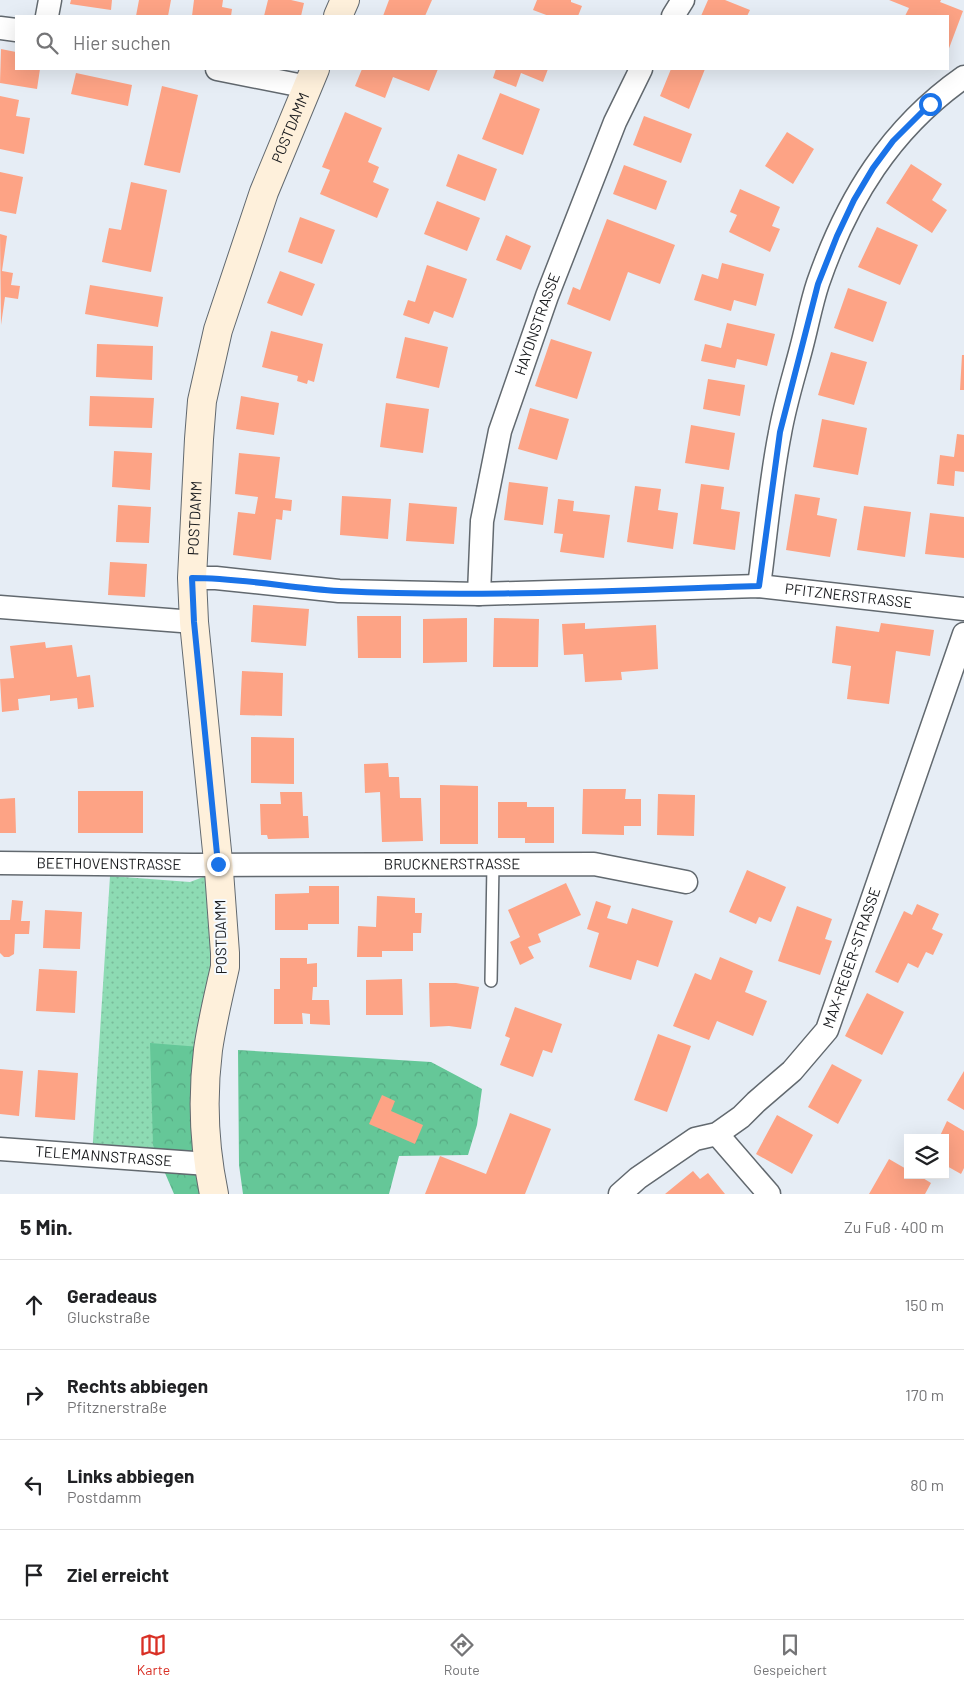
<!DOCTYPE html>
<html lang="de">
<meta charset="utf-8">
<style>
:root{--surface:#fff;--page:#f2f2f2;--text:#202124;--muted:#757577;--line:#e0e0e0;--accent:#d93025}
body{margin:0;font-family:Barlow,sans-serif;background:var(--page);color:var(--text)}
.controls{position:absolute;right:15px;bottom:15px;display:grid;overflow:hidden;border-radius:0px;box-shadow:0 5px 20px #0002}
.controls button{width:45px;height:45px;display:grid;place-items:center;padding:0;border:0;border-bottom:1px solid var(--line);background:var(--surface);color:var(--text);font:25px sans-serif}
.stop{position:absolute;width:15px;height:15px;margin:-11px;border:4px solid #1a73e8;border-radius:50%;background:#fff}
.stop.end{background:#1a73e8;border-color:#fff;box-shadow:0 1px 5px #0008}
.list{margin:0;padding:0;list-style:none}
h2{display:flex;justify-content:space-between;align-items:center;height:65px;margin:0;padding:0 20px;font-size:21px}
h2 small{font-size:16px;font-weight:400;color:var(--muted)}
.list li{display:grid;grid-template-columns:32px 1fr auto;gap:15px;align-items:center;box-sizing:border-box;height:90px;padding:0 20px;border-top:1px solid var(--line)}
.list b{display:block;font-size:19px;white-space:nowrap}
.list p{margin:0;font-size:16px;white-space:nowrap;color:var(--muted)}
.list em{font-size:16px;font-style:normal;color:var(--muted)}
.icon{flex:none;width:28px;height:28px;fill:none;stroke:currentColor;stroke-width:2;stroke-linecap:round;stroke-linejoin:round}
.map{position:relative;flex:none;width:964px;height:1194px;overflow:hidden}
.search{position:absolute;background:var(--surface);box-shadow:0 5px 20px #0002;left:15px;right:15px;top:15px;height:55px;display:flex;align-items:center;gap:12px;box-sizing:border-box;padding:0 18px;border-radius:0px;color:var(--muted);font-size:19px}
.sheet{height:425px;background:var(--surface)}
nav{display:flex;justify-content:space-around;align-items:center;box-sizing:border-box;height:70px;border-top:1px solid var(--line);background:var(--surface);font-size:14px;color:var(--muted)}
nav a{display:grid;justify-items:center;gap:2px}
nav .on{color:var(--accent)}
.map>svg:first-child{display:block}
.grass{fill:url(#grass-dots)}
.forest{fill:url(#forest-crowns)}
.building{fill:#fda385}
.lines{fill:none;stroke-linecap:round;stroke-linejoin:round}
.lane-casing{stroke:#62696f;stroke-width:14}
.street-casing{stroke:#62696f;stroke-width:25}
.secondary-casing{stroke:#62696f;stroke-width:30}
.lane{stroke:#fff;stroke-width:11}
.street{stroke:#fff;stroke-width:22}
.secondary{stroke:#fef0db;stroke-width:28}
.route{stroke:#1a73e8;stroke-width:6}
.labels{text-anchor:middle;stroke-width:4;stroke-linejoin:round;paint-order:stroke}
.street-label{font-size:15px;fill:#1a1c1f;stroke:#f5faff}
</style>
<div class="map">
<svg width="964" height="1194" viewBox="0 0 964 1194">
<defs>
<pattern id="grass-dots" width="8" height="8" patternUnits="userSpaceOnUse" patternTransform="scale(1.25)"><rect width="8" height="8" fill="#8ddbb3"/><path d="M2 2h.1M6 6h.1" fill="none" stroke="#79bb9a" stroke-width="1.8" stroke-linecap="round"/></pattern>
<pattern id="forest-crowns" width="20" height="18" patternUnits="userSpaceOnUse" patternTransform="scale(1.25)"><rect width="20" height="18" fill="#65c798"/><path d="M2 6a3 3 0 1 1 6 0M12 15a3 3 0 1 1 6 0" fill="none" stroke="#57aa83"/></pattern>
</defs>
<rect width="100%" height="100%" fill="#e6edf5"/>
<path class="grass" d="M219,871L208,1164L92,1156L110,876L190,882Z"/>
<path class="forest" d="M150,1043L213,1048L211,1194H174L153,1145Z
M238,1050L431,1062L482,1089L477,1125L468,1155L399,1156L389,1194H243L239,1165Z"/>
<path class="building" d="M71,0H112L111,10L70,4Z
M139,0H171L168,16H136Z
M194,0H223L222,7L232,9L231,16H192Z
M268,0H291L304,3L301,16H264Z
M389,0H432L425,16H383Z
M537,0H571V2L582,6L578,16H549L533,10Z
M708,0H725L750,10L747,16H701Z
M889,0H941L940,2L963,11L948,51V16H905L909,8Z
M1,49L16,52V69H40L37,89L0,83Z
M362,69H438L429,91L393,77L385,98L355,86Z
M496,69H548L543,82L521,73L516,87L493,78Z
M671,69H705L689,109L660,96Z
M76,73L132,85L128,106L71,94Z
M162,86L198,95L180,173L144,165Z
M500,93L540,109L523,155L482,139Z
M0,96L19,100L16,116L30,118L24,154L0,149Z
M345,112L382,128L368,162L379,167L373,182L389,189L377,218L320,194L330,170L322,167Z
M644,116L692,134L681,163L633,145Z
M787,132L814,149L793,184L765,166Z
M458,154L497,169L485,201L446,186Z
M911,164L942,184L932,200L947,210L932,233L886,203Z
M624,165L667,181L656,210L613,194Z
M0,172L23,177L16,214L0,211Z
M131,182L167,190L151,272L102,262L109,228L121,230Z
M740,189L780,207L772,226L780,229L770,252L729,232L737,215L730,212Z
M437,201L480,218L467,251L424,234Z
M300,217L335,230L322,264L288,252Z
M607,219L675,245L660,284L628,272L610,321L567,304L573,287L580,290Z
M877,227L918,245L900,285L858,267Z
M0,234L7,236L2,271L13,273L11,285L20,286L18,299L5,297L1,325Z
M506,235L531,246L521,270L496,260Z
M722,263L764,274L756,306L734,300L731,311L694,300L702,274L718,279Z
M427,265L467,279L453,318L434,311L429,324L403,315L408,300L415,302Z
M280,271L315,284L302,316L267,303Z
M90,285L163,297L158,327L85,314Z
M848,288L887,302L873,342L834,328Z
M727,323L775,334L767,366L737,359L735,368L701,361L705,344L721,348Z
M271,331L323,344L314,382L308,380L307,384L297,381L298,376L262,367Z
M405,337L448,347L439,388L396,378Z
M551,339L592,352L577,399L535,386Z
M97,344L153,346L152,380L96,377Z
M831,352L867,362L854,405L818,395Z
M962,355H964V390H960Z
M708,379L745,385L740,416L703,409Z
M90,396L154,398L152,428L89,426Z
M241,396L279,403L274,435L236,429Z
M386,403L429,409L423,453L380,447Z
M530,408L569,419L557,460L518,449Z
M822,419L867,428L858,475L813,467Z
M691,425L735,433L729,470L685,463Z
M957,434L964,435V472L955,471L954,486L937,484L940,455L954,457Z
M114,451L152,453L150,490L112,487Z
M239,453L280,457L275,498L292,500L291,511L283,510L282,520L276,519L271,560L233,555L238,512L255,514L258,497L235,494Z
M509,482L548,487L543,525L504,520Z
M701,484L724,487L721,509L740,512L735,550L693,544Z
M635,486L661,489L658,510L678,513L673,549L627,542Z
M795,494L820,498L817,515L837,519L830,557L786,550Z
M342,496L391,499L388,539L340,535Z
M558,499L574,501L573,511L610,515L604,558L560,552L563,534L554,533Z
M409,503L457,507L454,544L406,541Z
M118,505L151,507L149,543L116,542Z
M864,506L911,512L905,557L857,550Z
M930,513L964,517V558L925,554Z
M110,562L147,564L145,597L108,595Z
M253,605L309,609L306,646L251,642Z
M357,616H401V658H358Z
M467,618V662L423,663V619Z
M494,618L539,619L538,667H493Z
M585,623V629L656,625L658,669L621,672L622,680L585,682L583,654L564,655L562,624Z
M881,623L934,630L930,656L896,651L889,704L847,699L851,666L832,663L836,626L879,632Z
M45,642L46,648L72,645L77,677L90,675L94,707L78,709L77,698L50,701V695L18,699L19,710L2,712L0,679L14,678L10,646Z
M242,671L283,673L282,716L240,715Z
M251,737L294,738V784L251,783Z
M388,763L389,777H399L400,798H421L423,841L382,842L380,792L365,793L364,764Z
M440,785L478,786V844H440Z
M583,789H626L625,799H641V826H624V835L582,834Z
M78,791H143V833H78Z
M280,792H302L303,816H308L309,838L268,839L267,835H261L260,804H281Z
M658,794L695,795L694,836L657,835Z
M15,798L16,833H0V799Z
M498,802H527V807H554V843H525V838H498Z
M747,870L786,887L771,922L759,917L756,924L729,912Z
M566,883L581,915L538,934L541,942L528,947L534,958L520,965L510,942L520,937L508,910Z
M309,886H339V924H308V930H275V894L309,893Z
M377,896L415,898V913H422L421,933H413V951H382V957H357L358,926L376,927Z
M12,900L23,901L21,921H30L29,934H15L14,954L9,957H4L0,953V920H10Z
M596,901L611,906L607,918L627,924L632,908L673,921L658,967L637,960L631,980L589,967L599,933L587,929Z
M917,904L939,914L932,929L943,934L933,955L926,952L918,968L908,963L898,983L875,972L904,911L912,915Z
M797,906L832,919L825,939L832,941L820,975L778,961Z
M45,910L82,912L80,949L43,948Z
M720,957L753,971L745,992L767,1001L753,1036L717,1021L709,1040L673,1026L695,973L711,980Z
M280,958H307V964L317,963V987H313L312,1000H329L330,1025L310,1024V1014L302,1013L303,1024H274V989H280Z
M39,969L77,971L75,1013L36,1011Z
M402,979L403,1015H366V980Z
M429,983H456L479,987L471,1029L449,1026L430,1027Z
M867,993L904,1012L882,1055L845,1036Z
M515,1007L562,1024L552,1053L543,1050L533,1077L500,1065L510,1038L505,1036Z
M658,1034L691,1046L667,1112L634,1100Z
M832,1064L862,1080L838,1124L808,1107Z
M0,1069L23,1071L19,1116L0,1114Z
M38,1070L78,1073L75,1120L35,1117Z
M964,1071V1110L947,1100Z
M382,1095L395,1101L391,1111L423,1125L415,1144L369,1124Z
M510,1113L551,1129L525,1194H425L440,1156L486,1174Z
M777,1115L813,1135L792,1174L756,1154Z
M947,1121L964,1131V1168L961,1174L945,1165V1138H939Z
M889,1159L908,1170V1175H918L931,1183L925,1194H869Z
M693,1171L700,1179L708,1173L725,1194H665Z"/>
<g class="lines">
<defs>
<path id="lane" d="M491,981L493,864"/>
<g id="street">
<path d="M47,16L50,0"/>
<path d="M673,16L683,0"/>
<path d="M0,28L16,30"/>
<path d="M217,69L308,87"/>
<path id="s1" d="M192,578H216L339,591L479,594L759,586L964,609"/>
<path d="M759,586C766,535 770,483 780,433C785,404 794,376 801,349C807,327 811,304 818,283C847,199 891,128 964,77"/>
<path id="s2" d="M479,594L482,521L500,431L547,296L615,122L641,69"/>
<path d="M0,607L194,622"/>
<path id="s3" d="M0,863L193,865L594,864L686,882"/>
<path d="M717,1134L769,1194"/>
<path id="s4" d="M0,1149L208,1164"/>
<path id="s5" d="M620,1194L638,1178L695,1139L717,1134L741,1117L756,1102L792,1071L827,1030L964,634"/>
</g>
<g id="secondary">
<path d="M338,16L345,0"/>
<path id="s6" d="M214,1194C204,1146 202,1098 208,1050C212,1022 219,994 225,967V953L219,871L194,622L192,578L199,439L202,401L218,330L264,192L315,69"/>
</g>
</defs>
<use href="#lane" class="lane-casing"/>
<use href="#street" class="street-casing"/>
<use href="#secondary" class="secondary-casing"/>
<use href="#lane" class="lane"/>
<use href="#street" class="street"/>
<use href="#secondary" class="secondary"/>
</g>
<g class="lines">
<path class="route" d="M218,864L194,622L192,578C242,578 290,588 339,591C479,598 619,590 759,586L780,432L818,284L837,236L854,200L873,168L893,141L930,104"/>
</g>
<g class="labels">
<g class="street-label">
<text dy="5" stroke="none"><textPath href="#s6" startOffset="1085">POSTDAMM</textPath></text>
<text dy="5" stroke="none"><textPath href="#s2" startOffset="278">HAYDNSTRASSE</textPath></text>
<text dy="5" stroke="none"><textPath href="#s6" startOffset="680">POSTDAMM</textPath></text>
<text dy="5" stroke="none"><textPath href="#s1" startOffset="658">PFITZNERSTRASSE</textPath></text>
<text dy="5" stroke="none"><textPath href="#s3" startOffset="109">BEETHOVENSTRASSE</textPath></text>
<text dy="5" stroke="none"><textPath href="#s3" startOffset="452">BRUCKNERSTRASSE</textPath></text>
<text transform="translate(221 937) rotate(-91)" y="5">POSTDAMM</text>
<text dy="5" stroke="none"><textPath href="#s5" startOffset="344">MAX-REGER-STRASSE</textPath></text>
<text dy="5" stroke="none"><textPath href="#s4" startOffset="104">TELEMANNSTRASSE</textPath></text>
</g>
</g>
</svg>
<div class="controls">
<button><svg class="icon" aria-label="layers" viewBox="0 0 24 24"><path d="M12 4l9 5-9 5-9-5zM3 14l9 5 9-5"/></svg></button>
</div>
<div class="stop" style="left:930px;top:104px"></div>
<div class="stop end" style="left:218px;top:864px"></div>
<div class="search"><svg class="icon" aria-label="search" viewBox="0 0 24 24"><circle cx="10" cy="10" r="6"/><path d="M15 15l6 6"/></svg>Hier suchen</div>
</div>
<section class="sheet">
<h2>5 Min.<small>Zu Fuß · 400 m</small></h2>
<ul class="list">
<li><svg class="icon" aria-label="ahead" viewBox="0 0 24 24"><path d="M12 20V5M6 11l6-6 6 6"/></svg><div><b>Geradeaus</b><p>Gluckstraße</p></div><em>150 m</em></li>
<li><svg class="icon" aria-label="right" viewBox="0 0 24 24"><path d="M7 20v-9h11M14 6l5 5-5 5"/></svg><div><b>Rechts abbiegen</b><p>Pfitznerstraße</p></div><em>170 m</em></li>
<li><svg class="icon" aria-label="left" viewBox="0 0 24 24"><path d="M17 20v-9H6M10 6l-5 5 5 5"/></svg><div><b>Links abbiegen</b><p>Postdamm</p></div><em>80 m</em></li>
<li><svg class="icon" aria-label="arrive" viewBox="0 0 24 24"><path d="M6 21V4h12l-3 4 3 4H6"/></svg><div><b>Ziel erreicht</b></div></li>
</ul>
</section>
<nav>
<a class="on"><svg class="icon" aria-label="map" viewBox="0 0 24 24"><path d="M3 6l6-2 6 2 6-2v14l-6 2-6-2-6 2zM9 4v14M15 6v14"/></svg>Karte</a>
<a><svg class="icon" aria-label="directions" viewBox="0 0 24 24"><path d="M12 3l9 9-9 9-9-9zM9 14v-3h6M13 9l2 2-2 2"/></svg>Route</a>
<a><svg class="icon" aria-label="saved" viewBox="0 0 24 24"><path d="M7 4h10v16l-5-4-5 4z"/></svg>Gespeichert</a>
</nav>
